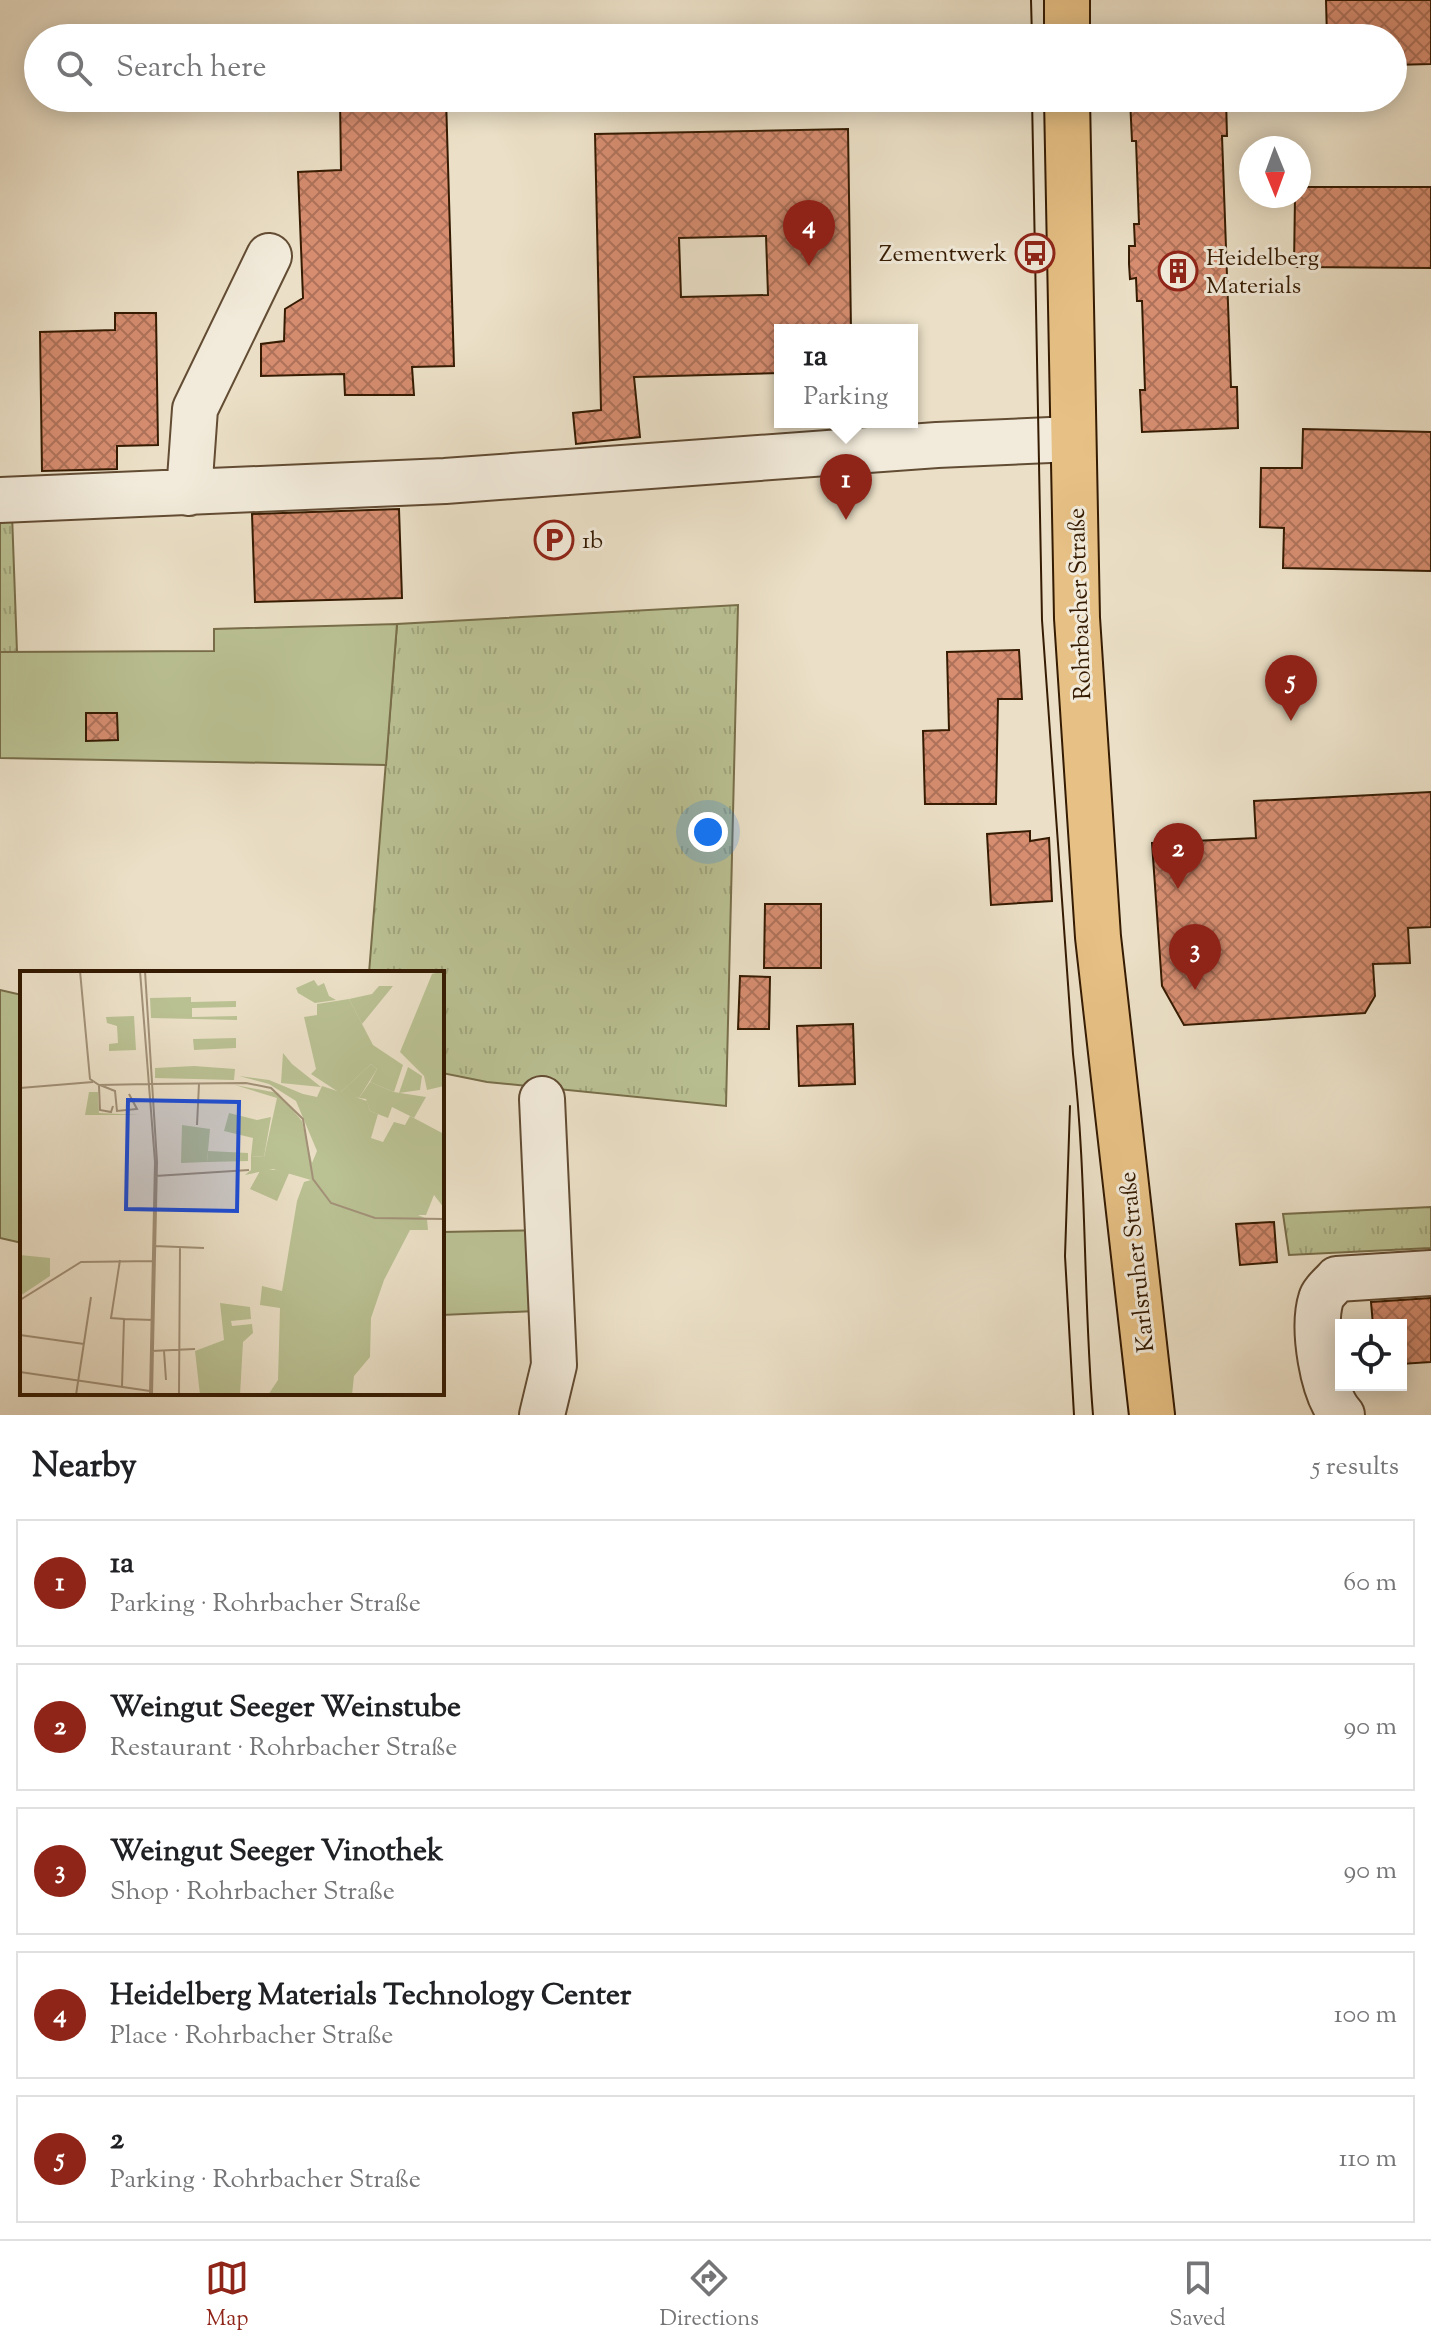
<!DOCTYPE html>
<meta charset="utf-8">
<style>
:root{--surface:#fff;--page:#f6f6f6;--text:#202124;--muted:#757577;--line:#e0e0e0;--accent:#8f2418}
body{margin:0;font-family:"Sorts Mill Goudy",serif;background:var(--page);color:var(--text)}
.controls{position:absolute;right:24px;bottom:24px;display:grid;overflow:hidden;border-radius:0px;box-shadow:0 4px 20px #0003}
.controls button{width:72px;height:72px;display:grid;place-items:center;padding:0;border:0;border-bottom:2px solid var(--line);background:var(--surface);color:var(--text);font:40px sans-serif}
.compass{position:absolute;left:1239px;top:136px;width:72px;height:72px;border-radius:50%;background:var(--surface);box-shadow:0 4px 20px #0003;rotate:179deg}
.you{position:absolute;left:708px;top:832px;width:28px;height:28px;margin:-20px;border:6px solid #fff;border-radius:50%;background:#1a73e8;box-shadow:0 0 0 12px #1a73e833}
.badge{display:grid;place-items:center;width:52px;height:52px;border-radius:50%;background:var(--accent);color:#fff;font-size:26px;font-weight:700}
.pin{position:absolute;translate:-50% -66px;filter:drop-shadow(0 2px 4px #0008)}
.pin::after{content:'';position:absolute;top:42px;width:28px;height:24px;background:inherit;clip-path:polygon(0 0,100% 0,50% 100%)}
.popup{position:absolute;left:774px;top:324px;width:144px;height:104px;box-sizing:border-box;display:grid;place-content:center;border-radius:0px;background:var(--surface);filter:drop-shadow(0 2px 6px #0005);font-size:26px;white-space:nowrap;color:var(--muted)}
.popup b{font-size:30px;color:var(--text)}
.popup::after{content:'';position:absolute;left:50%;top:100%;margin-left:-16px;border:16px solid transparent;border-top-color:var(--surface)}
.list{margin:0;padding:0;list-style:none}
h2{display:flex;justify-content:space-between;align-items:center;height:104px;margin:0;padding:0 32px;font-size:34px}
h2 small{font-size:26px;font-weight:400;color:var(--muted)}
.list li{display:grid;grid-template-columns:52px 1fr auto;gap:24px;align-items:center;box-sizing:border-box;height:128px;margin:0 16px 16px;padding:0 16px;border:2px solid var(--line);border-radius:0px}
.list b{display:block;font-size:30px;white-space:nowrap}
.list p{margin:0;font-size:26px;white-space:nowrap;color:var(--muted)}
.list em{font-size:26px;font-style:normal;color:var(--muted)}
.icon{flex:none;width:44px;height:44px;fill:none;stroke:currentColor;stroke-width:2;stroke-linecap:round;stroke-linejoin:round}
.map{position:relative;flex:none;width:1431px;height:1415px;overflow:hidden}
.search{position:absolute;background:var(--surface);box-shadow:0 4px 20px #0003;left:24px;right:24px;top:24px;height:88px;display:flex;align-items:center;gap:20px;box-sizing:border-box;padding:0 28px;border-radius:44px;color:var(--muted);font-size:30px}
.sheet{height:824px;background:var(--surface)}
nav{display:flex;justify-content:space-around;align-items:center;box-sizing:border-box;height:112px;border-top:2px solid var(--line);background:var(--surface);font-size:22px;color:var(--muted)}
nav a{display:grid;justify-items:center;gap:4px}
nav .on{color:var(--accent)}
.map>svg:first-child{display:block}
.grass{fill:url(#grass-tufts);stroke:#786e4a;stroke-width:2}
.garden{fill:#bac193;stroke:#786e4a;stroke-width:2}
.building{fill:url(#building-cross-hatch);stroke:#351b02;stroke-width:2;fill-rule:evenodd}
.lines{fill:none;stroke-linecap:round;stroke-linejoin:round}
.minor-casing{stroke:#624c33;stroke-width:48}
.major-casing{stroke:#351b02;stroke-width:48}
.minor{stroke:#f2ebdb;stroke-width:44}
.major{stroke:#e6c084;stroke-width:44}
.tram{stroke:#351b02;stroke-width:2}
.labels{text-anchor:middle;stroke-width:6;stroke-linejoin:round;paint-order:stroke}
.poi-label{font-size:24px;fill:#351b02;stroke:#f2ebdb;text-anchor:start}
.street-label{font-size:24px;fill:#351b02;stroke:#f2ebdb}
.inset-road{fill:none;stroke:#a29178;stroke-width:2}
.view{fill:#1d4ed8;fill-opacity:0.15;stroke:#1d4ed8;stroke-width:4}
.inset-edge{fill:none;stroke:#351b02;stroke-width:4}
</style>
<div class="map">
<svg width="1431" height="1415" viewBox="0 0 1431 1415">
<defs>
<pattern id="grass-tufts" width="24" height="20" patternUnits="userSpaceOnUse" patternTransform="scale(2)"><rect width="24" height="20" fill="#bac193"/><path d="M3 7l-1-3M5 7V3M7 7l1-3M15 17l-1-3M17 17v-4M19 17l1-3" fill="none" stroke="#a0a57d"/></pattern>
<pattern id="building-cross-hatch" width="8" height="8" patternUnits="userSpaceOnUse" patternTransform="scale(2)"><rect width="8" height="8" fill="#d68d70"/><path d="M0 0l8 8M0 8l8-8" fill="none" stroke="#ae725a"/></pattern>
</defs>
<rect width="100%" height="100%" fill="#ebe0c7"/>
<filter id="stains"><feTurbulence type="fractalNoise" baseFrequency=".0025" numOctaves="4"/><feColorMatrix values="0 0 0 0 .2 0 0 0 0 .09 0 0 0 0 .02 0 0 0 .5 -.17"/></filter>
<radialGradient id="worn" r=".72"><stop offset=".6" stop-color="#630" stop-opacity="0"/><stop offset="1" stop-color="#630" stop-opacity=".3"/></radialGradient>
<path class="grass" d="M12,514L17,652H0V516Z
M738,605L726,1106L487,1082L442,1073V973H369L397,624Z
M1431,1207V1248L1289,1255L1283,1214Z"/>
<path class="garden" d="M397,624L386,765L0,758V652L214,651V629Z
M0,990L22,995V1243L0,1238Z
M555,1230L559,1310L442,1315V1232Z"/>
<path class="building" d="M1326,0H1431V64L1393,65V38H1327Z
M340,98H446L454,366L412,367L414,395H345L344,374L261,376V344L284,341L285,309L303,298L298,172L341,170Z
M1226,98L1227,136H1222L1231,387H1237L1238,428L1142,432L1140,390H1145L1142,301H1137L1136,278L1130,279L1129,264V246H1135L1134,224H1139L1136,141H1132L1130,99Z
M848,129L851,330H780V373L634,377L640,437L576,444L573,413L601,410L595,134ZM766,236L768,295L681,297L679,238Z
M1299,187H1431V268L1294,267L1295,196H1299Z
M115,313H156L158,445L117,446V469L42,471L40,332L115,330Z
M1303,429L1431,432V571L1283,568L1284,528L1260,527L1261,468H1302Z
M399,509L402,598L255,602L252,514Z
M1019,650L1022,699H998L996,804H925L923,731L949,730L947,652Z
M86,713H117L118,740L86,741Z
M1431,792V927L1408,928L1410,963L1373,964L1375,996L1365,1013L1184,1025L1162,986L1152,843L1256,838L1254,801Z
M1030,831V841L1049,838L1052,901L991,905L987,834Z
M765,904H821V968H764Z
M740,976L770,977L769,1029H738Z
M853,1024L855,1084L799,1086L797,1026Z
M1274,1222L1277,1262L1240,1265L1236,1224Z
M1431,1298V1362L1401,1364V1325H1373L1371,1302Z"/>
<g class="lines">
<defs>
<path id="minor" d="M189,493L195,409L269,256
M0,500L445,481L937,445L1073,439
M542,1099L554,1365L542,1415
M1342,1415C1322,1394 1312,1328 1321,1299C1323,1292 1332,1285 1337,1279L1431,1273"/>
<path id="major" d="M1067,0V38
M1067,98L1077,618L1098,937L1152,1415"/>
</defs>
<use href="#minor" class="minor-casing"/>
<use href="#major" class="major-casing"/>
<use href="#minor" class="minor"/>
<use href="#major" class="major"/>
<path class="tram" d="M1031,0L1032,38
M1032,98L1042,620L1073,1054C1087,1174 1083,1295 1093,1415
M1070,1106L1065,1256L1074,1415"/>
</g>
<defs>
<symbol id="bus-ring" viewBox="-11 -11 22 22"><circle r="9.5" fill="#f2ebdb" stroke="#8f2418" stroke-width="1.5"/><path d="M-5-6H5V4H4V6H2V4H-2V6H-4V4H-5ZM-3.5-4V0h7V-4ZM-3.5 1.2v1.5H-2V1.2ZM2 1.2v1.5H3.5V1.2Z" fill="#8f2418"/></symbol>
<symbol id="building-ring" viewBox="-11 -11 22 22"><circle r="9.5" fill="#f2ebdb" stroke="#8f2418" stroke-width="1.5"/><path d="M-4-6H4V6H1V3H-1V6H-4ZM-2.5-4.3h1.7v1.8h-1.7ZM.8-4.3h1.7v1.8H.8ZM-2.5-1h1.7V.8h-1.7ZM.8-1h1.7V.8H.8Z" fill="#8f2418"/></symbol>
<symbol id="parking-ring" viewBox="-11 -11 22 22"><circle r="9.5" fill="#f2ebdb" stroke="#8f2418" stroke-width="1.5"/><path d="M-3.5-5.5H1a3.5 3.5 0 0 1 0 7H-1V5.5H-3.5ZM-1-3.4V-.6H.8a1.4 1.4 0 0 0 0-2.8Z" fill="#8f2418"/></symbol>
</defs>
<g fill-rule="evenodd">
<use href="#bus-ring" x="1013" y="231" width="44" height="44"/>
<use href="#building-ring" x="1156" y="249" width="44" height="44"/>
<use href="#parking-ring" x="532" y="518" width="44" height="44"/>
</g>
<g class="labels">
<g class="poi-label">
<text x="1007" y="261" text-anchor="end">Zementwerk</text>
<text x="1206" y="265">Heidelberg<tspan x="1206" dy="28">Materials</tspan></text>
<text x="582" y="548">1b</text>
</g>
<g class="street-label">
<text transform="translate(1079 604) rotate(-92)" y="8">Rohrbacher Straße</text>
<text transform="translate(1136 1262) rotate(-96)" y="8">Karlsruher Straße</text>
</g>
</g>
<g transform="translate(20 971)">
<rect width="424" height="424" fill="#ebe0c7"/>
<path d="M423,0L424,115L407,119L404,105L380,81L412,3ZM359,15H373L342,53L329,28L352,23ZM171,26V31L216,30V36L172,37V46L217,45V49L131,47L130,27ZM114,45L116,79L89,80V73L98,72L97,55L87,52L86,46ZM351,93L357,98L339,127L320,122ZM174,95L215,98L214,109L135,107V97ZM219,105L249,109L283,123L297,126L302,115L347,130L350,140L358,143L351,167L363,171L374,151L385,154L390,145L424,163V237L414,224L406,244H398L407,248L408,259H390L364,309L351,347L350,386L334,405L332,424H248L258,409L260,337L240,334L242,315L262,320L277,230L284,211L291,209L253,198L225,204L231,199V185L244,186L257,127L215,114L258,122L282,150L292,192L297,180L276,130L249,113ZM69,121H78L79,142L120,144H65ZM162,154L190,158L187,191L161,192ZM0,284L30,287V305L0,325Z" fill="#bac193"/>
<path d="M350,111L374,121L406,126L394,147L372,136L368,147L350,140L346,128L339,127Z" fill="#bac193"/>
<path d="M294,9L298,15L304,12L309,25L316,29L295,32L278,22L276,17ZM329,28L353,74L383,94L374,121L350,111L357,98L351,93L320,122L291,103L296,98L284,46L297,44V33ZM216,67V77L174,79L173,68ZM263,82L272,93L301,116L261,112ZM388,96L402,105L400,119L379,122ZM209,142L237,149L251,146L244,186L231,185L233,167L204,160ZM188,180L228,182V190L187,191ZM241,198L270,200L257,230L230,218ZM200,332L230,336L231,348L211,350L212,355L232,353L233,362L223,371L220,424H180L175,380L204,369Z" fill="#bac193"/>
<path class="inset-road" d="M23,0L60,1M60,0L70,108L79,114L129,113M120,0L135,191L130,424M125,0L137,191L132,424M129,113L226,112L251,117L283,148L293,208L311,232L355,247L424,248M80,114L95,120L97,140L117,138L109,123M79,115L80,139L91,141L93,135M0,117L73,111M177,154L179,113M135,205L229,199M134,275L184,277M100,289L91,347L104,348L102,415M0,329L61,291L134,290M104,348L133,349M0,364L64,373M131,380L175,378M144,380L146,409M0,401L130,420M56,424L71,326M159,424L160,276"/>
<path class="view" d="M108,129L219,131L217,240L106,238Z"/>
<rect width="424" height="424" class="inset-edge"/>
</g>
<rect width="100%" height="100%" filter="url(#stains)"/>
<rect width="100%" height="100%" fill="url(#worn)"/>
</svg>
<div class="controls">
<button><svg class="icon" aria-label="locate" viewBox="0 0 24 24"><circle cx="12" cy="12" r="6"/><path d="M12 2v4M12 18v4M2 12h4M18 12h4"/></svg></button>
</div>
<svg class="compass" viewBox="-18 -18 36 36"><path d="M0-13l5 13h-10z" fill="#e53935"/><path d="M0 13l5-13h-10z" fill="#757577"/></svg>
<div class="you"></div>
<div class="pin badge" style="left:846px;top:520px">1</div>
<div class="popup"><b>1a</b>Parking</div>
<div class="pin badge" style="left:1178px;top:889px">2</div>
<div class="pin badge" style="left:1195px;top:990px">3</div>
<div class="pin badge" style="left:809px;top:266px">4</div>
<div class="pin badge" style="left:1291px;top:721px">5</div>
<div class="search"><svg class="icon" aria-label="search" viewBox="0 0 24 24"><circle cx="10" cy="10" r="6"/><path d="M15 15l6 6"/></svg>Search here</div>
</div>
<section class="sheet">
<h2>Nearby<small>5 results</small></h2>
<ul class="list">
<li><span class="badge">1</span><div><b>1a</b><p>Parking · Rohrbacher Straße</p></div><em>60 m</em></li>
<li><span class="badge">2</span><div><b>Weingut Seeger Weinstube</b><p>Restaurant · Rohrbacher Straße</p></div><em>90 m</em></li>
<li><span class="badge">3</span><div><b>Weingut Seeger Vinothek</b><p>Shop · Rohrbacher Straße</p></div><em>90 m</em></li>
<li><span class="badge">4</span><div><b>Heidelberg Materials Technology Center</b><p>Place · Rohrbacher Straße</p></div><em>100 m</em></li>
<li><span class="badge">5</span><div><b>2</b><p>Parking · Rohrbacher Straße</p></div><em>110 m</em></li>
</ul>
</section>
<nav>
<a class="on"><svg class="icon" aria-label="map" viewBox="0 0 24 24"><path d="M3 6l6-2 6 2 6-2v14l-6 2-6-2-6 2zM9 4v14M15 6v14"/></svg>Map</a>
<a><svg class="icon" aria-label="directions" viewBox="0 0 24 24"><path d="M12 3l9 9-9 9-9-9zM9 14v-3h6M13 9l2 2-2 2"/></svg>Directions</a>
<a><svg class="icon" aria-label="saved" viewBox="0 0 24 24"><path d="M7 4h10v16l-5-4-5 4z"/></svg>Saved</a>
</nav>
